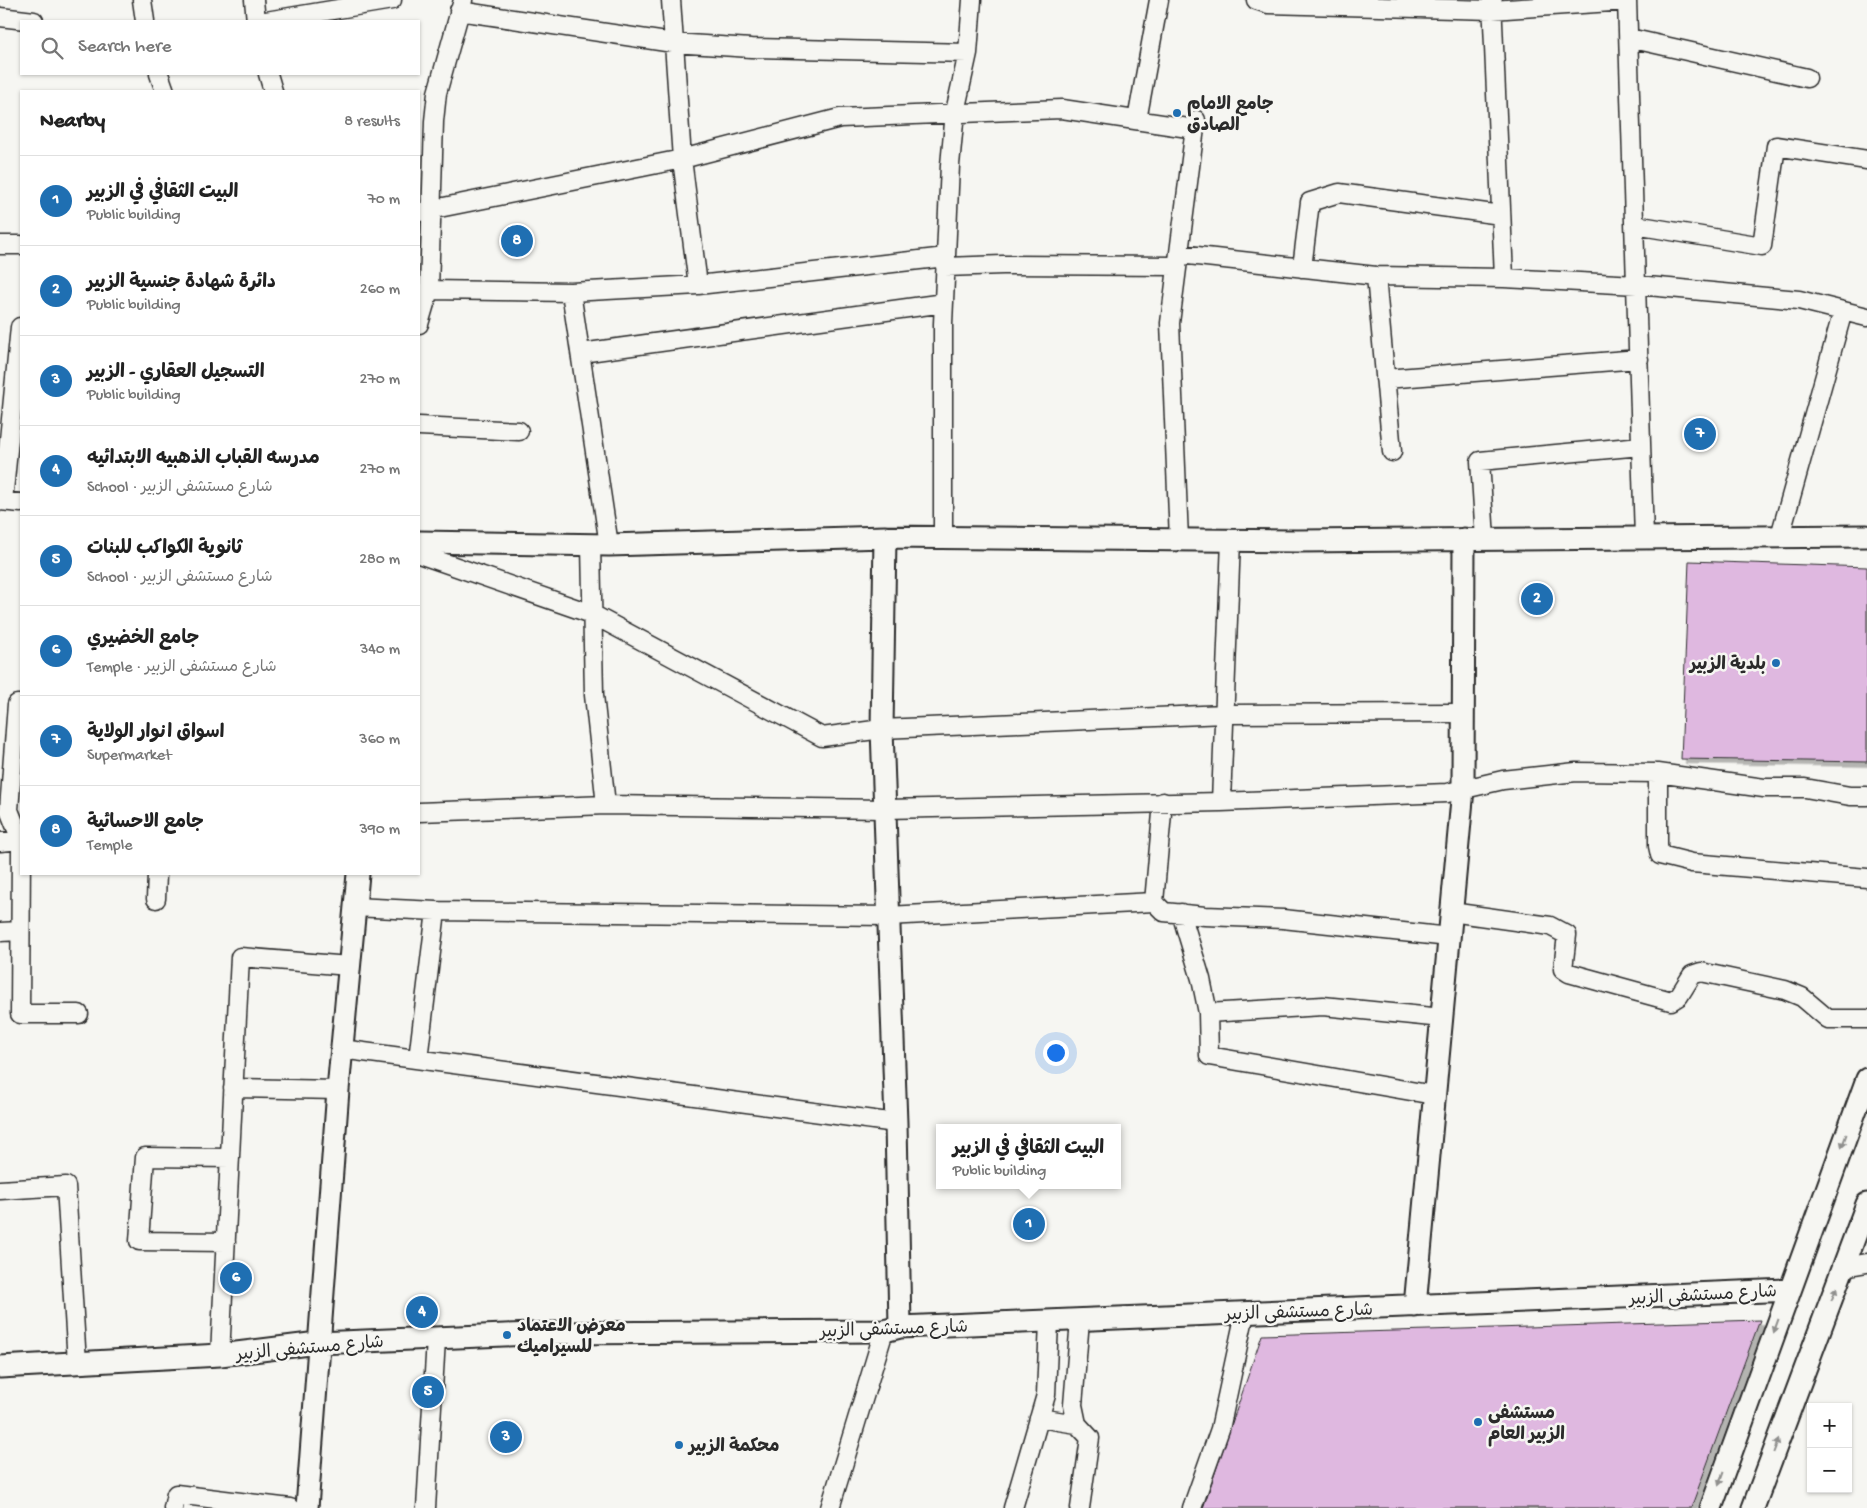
<!DOCTYPE html>
<meta charset="utf-8">
<style>
:root{--surface:#fff;--page:#f2f2f2;--text:#222;--muted:#767676;--line:#e0e0e0;--accent:#1f6fb2}
body{margin:0;font-family:"Gochi Hand","Playpen Sans Arabic",sans-serif;background:var(--page);color:var(--text)}
.controls{position:absolute;right:15px;bottom:15px;display:grid;overflow:hidden;border-radius:0px;box-shadow:0 1px 4px #0004}
.controls button{width:45px;height:45px;display:grid;place-items:center;padding:0;border:0;border-bottom:1px solid var(--line);background:var(--surface);color:var(--text);font:25px sans-serif}
.you{position:absolute;left:1055px;top:1052px;width:18px;height:18px;margin:-12px;border:4px solid #fff;border-radius:50%;background:#1a73e8;box-shadow:0 0 0 8px #1a73e833}
.badge{display:grid;place-items:center;width:32px;height:32px;border-radius:50%;background:var(--accent);color:#fff;font-size:16px;font-weight:700}
.pin{position:absolute;translate:-50% -50%;border:2px solid #fff;box-shadow:0 1px 5px #0006}
.popup{position:absolute;left:936px;top:1124px;width:185px;height:65px;box-sizing:border-box;display:grid;place-content:center;border-radius:0px;background:var(--surface);filter:drop-shadow(0 1px 4px #0005);font-size:16px;white-space:nowrap;color:var(--muted)}
.popup b{font-size:19px;color:var(--text)}
.popup::after{content:'';position:absolute;left:50%;top:100%;margin-left:-10px;border:10px solid transparent;border-top-color:var(--surface)}
.list{margin:0;padding:0;list-style:none}
h2{display:flex;justify-content:space-between;align-items:center;height:65px;margin:0;padding:0 20px;font-size:21px}
h2 small{font-size:16px;font-weight:400;color:var(--muted)}
.list li{display:grid;grid-template-columns:32px 1fr auto;gap:15px;align-items:center;box-sizing:border-box;height:90px;padding:0 20px;border-top:1px solid var(--line)}
.list b{display:block;font-size:19px;white-space:nowrap}
.list p{margin:0;font-size:16px;white-space:nowrap;color:var(--muted)}
.list em{font-size:16px;font-style:normal;color:var(--muted)}
.icon{flex:none;width:28px;height:28px;fill:none;stroke:currentColor;stroke-width:2;stroke-linecap:round;stroke-linejoin:round}
.map{position:relative;flex:none;width:1867px;height:1508px;overflow:hidden}
.search{position:absolute;background:var(--surface);box-shadow:0 1px 4px #0004;left:20px;top:20px;width:400px;height:55px;display:flex;align-items:center;gap:12px;box-sizing:border-box;padding:0 18px;border-radius:0px;color:var(--muted);font-size:19px}
.panel{position:absolute;background:var(--surface);box-shadow:0 1px 4px #0004;left:20px;top:90px;width:400px;height:785px;border-radius:0px}
.map>svg:first-child{display:block}
.building{fill:#dfb8e0;stroke:#2b2b2b;filter:url(#shadow)}
.lines{fill:none;stroke-linecap:round;stroke-linejoin:round}
.minor-casing{stroke:#2b2b2b;stroke-width:21}
.tertiary-casing{stroke:#2b2b2b;stroke-width:25}
.minor{stroke:#f6f6f2;stroke-width:18}
.tertiary{stroke:#f6f6f2;stroke-width:21}
.oneway{fill:#90908e}
.poi-dot{fill:#1f6fb2;stroke:#f6f6f2;stroke-width:2}
.labels{text-anchor:middle;stroke-width:5;stroke-linejoin:round;paint-order:stroke}
.poi-label{font-size:18px;font-weight:bold;fill:#2b2b2b;stroke:#f6f6f2;text-anchor:start}
.street-label{font-size:18px;fill:#2b2b2b;stroke:#f6f6f2}
</style>
<div class="map">
<svg width="1867" height="1508" viewBox="0 0 1867 1508">
<defs>
<filter id="shadow"><feDropShadow dx="4.5" dy="4.5" stdDeviation="0" flood-color="#0004"/></filter>
</defs>
<rect width="100%" height="100%" fill="#f6f6f2"/>
<filter id="ink" filterUnits="userSpaceOnUse"><feTurbulence type="fractalNoise" baseFrequency=".02" numOctaves="2"/><feDisplacementMap in="SourceGraphic" scale="10" xChannelSelector="R" yChannelSelector="G"/><feConvolveMatrix kernelMatrix="1 2 1 2 8 2 1 2 1" color-interpolation-filters="sRGB"/></filter>
<g filter="url(#ink)">
<path class="building" d="M1689,561L1867,567V762L1681,759Z
M1760,1320L1691,1508H1203L1262,1335Z"/>
<g class="lines">
<defs>
<path id="minor" d="M142,0L145,21
M254,0L256,21
M671,0L682,159L698,285
M1256,0L1268,4L1492,10L1627,1
M1492,0L1504,278
M1627,0L1644,538
M459,11L673,43L751,48L968,53
M0,17L34,21
M266,21L392,0
M1629,38L1807,78
M159,74L165,91
M268,74L273,91
M1137,120L1159,0
M419,212L682,159L840,118L1062,109L1195,129
M1635,225L1762,246L1776,146L1867,160
M0,245H21
M1179,254L1376,276L1504,278L1637,285L1799,300L1867,317
M945,267L1003,265L1177,266
M1302,268L1310,202L1339,193L1501,215
M1376,276L1392,452
M429,290L571,292L698,285L946,257
M571,292L609,545
M419,324L429,290L434,121L437,93L463,0
M581,353L944,303
M1385,379L1639,359
M419,426L519,431
M0,501L21,503
M3,501L20,327
M1780,536L1843,311
M943,537V324L950,165L955,112L968,53L972,0
M1485,539L1480,461L1641,446
M1179,540L1170,323L1196,120
M591,544L594,695L606,805
M419,554L592,614L822,737L882,729L1224,714L1463,713
M21,704H17L9,810L21,840
M1658,773V846L1660,855L1692,863L1867,878
M1163,802L1154,902L1164,912L1205,916L1283,919L1449,937
M1221,802L1231,540
M419,812L606,805L886,809L1221,802L1447,793L1503,780L1576,772L1658,773L1764,788H1805L1850,796H1867
M0,842L21,840
M21,848L20,1014H79
M156,899L157,874
M354,907L436,911L888,916L1154,902
M1451,912L1550,926L1567,935L1563,969L1569,973L1671,1001L1679,996L1692,975L1701,972L1785,990L1802,997L1828,1019H1867
M1181,913L1201,979L1208,1013L1209,1056L1434,1095
M0,932L20,931
M1208,1013L1323,1006L1442,1018
M341,1049L896,1123
M418,1059L436,911
M233,1088L338,1090
M0,1190L66,1186L77,1363
M226,1242L139,1241L145,1157L230,1158
M1844,1267L1867,1263
M1080,1320L1073,1405L1077,1424L1090,1438L1080,1508
M220,1355L240,957L349,966
M1039,1418L1077,1424
M173,1508L176,1494L290,1508
M426,1508L436,1339
M830,1508L884,1331
M1013,1508L1046,1395L1049,1321
M1192,1508L1220,1429L1245,1313"/>
<path id="tertiary" d="M885,537L882,729L896,1123L900,1327
M419,542L609,545L885,537L1297,541L1867,536
M1415,1306L1463,789L1464,539
M0,1367L220,1355L318,1343L554,1333L884,1331L900,1327L1789,1290
M307,1508L338,1090L358,874
M1711,1508L1867,1079
M1753,1508L1867,1204"/>
</defs>
<use href="#minor" class="minor-casing"/>
<use href="#tertiary" class="tertiary-casing"/>
<use href="#minor" class="minor"/>
<use href="#tertiary" class="tertiary"/>
</g>
<defs><path id="oneway-solid" d="M-6-.8H1V-3.2L6.5 0L1 3.2V.8H-6Z" transform="scale(1.25)"/></defs>
<g class="oneway">
<use href="#oneway-solid" transform="translate(1844 1141) rotate(110)"/>
<use href="#oneway-solid" transform="translate(1834 1294) rotate(-69)"/>
<use href="#oneway-solid" transform="translate(1776 1326) rotate(110)"/>
<use href="#oneway-solid" transform="translate(1776 1446) rotate(-69)"/>
<use href="#oneway-solid" transform="translate(1721 1479) rotate(110)"/>
</g>
</g>
<g class="poi-dot">
<circle cx="1177" cy="113" r="5"/>
<circle cx="1776" cy="663" r="5"/>
<circle cx="507" cy="1335" r="5"/>
<circle cx="1478" cy="1422" r="5"/>
<circle cx="679" cy="1445" r="5"/>
</g>
<g class="labels">
<g class="poi-label">
<text x="1187" y="109">جامع الامام<tspan x="1187" dy="21">الصادق</tspan></text>
<text x="1766" y="669" text-anchor="end">بلدية الزبير</text>
<text x="517" y="1331">معرض الاعتماد<tspan x="517" dy="21">للسيراميك</tspan></text>
<text x="1488" y="1418">مستشفى<tspan x="1488" dy="21">الزبير العام</tspan></text>
<text x="689" y="1451">محكمة الزبير</text>
</g>
<g class="street-label">
<text transform="translate(1703 1294) rotate(-3)" y="6">شارع مستشفى الزبير</text>
<text transform="translate(1299 1311) rotate(-2)" y="6">شارع مستشفى الزبير</text>
<text transform="translate(894 1328) rotate(-2)" y="6">شارع مستشفى الزبير</text>
<text transform="translate(310 1347) rotate(-5)" y="6">شارع مستشفى الزبير</text>
</g>
</g>
</svg>
<div class="controls">
<button>+</button>
<button>−</button>
</div>
<div class="you"></div>
<div class="pin badge" style="left:1029px;top:1224px">1</div>
<div class="popup"><b>البيت الثقافي في الزبير</b>Public building</div>
<div class="pin badge" style="left:1537px;top:599px">2</div>
<div class="pin badge" style="left:506px;top:1437px">3</div>
<div class="pin badge" style="left:422px;top:1312px">4</div>
<div class="pin badge" style="left:428px;top:1392px">5</div>
<div class="pin badge" style="left:236px;top:1278px">6</div>
<div class="pin badge" style="left:1700px;top:434px">7</div>
<div class="pin badge" style="left:517px;top:241px">8</div>
<div class="search"><svg class="icon" aria-label="search" viewBox="0 0 24 24"><circle cx="10" cy="10" r="6"/><path d="M15 15l6 6"/></svg>Search here</div>
<section class="panel">
<h2>Nearby<small>8 results</small></h2>
<ul class="list">
<li><span class="badge">1</span><div><b>البيت الثقافي في الزبير</b><p>Public building</p></div><em>70 m</em></li>
<li><span class="badge">2</span><div><b>دائرة شهادة جنسية الزبير</b><p>Public building</p></div><em>260 m</em></li>
<li><span class="badge">3</span><div><b>التسجيل العقاري - الزبير</b><p>Public building</p></div><em>270 m</em></li>
<li><span class="badge">4</span><div><b>مدرسه القباب الذهبيه الابتدائيه</b><p>School · شارع مستشفى الزبير</p></div><em>270 m</em></li>
<li><span class="badge">5</span><div><b>ثانوية الكواكب للبنات</b><p>School · شارع مستشفى الزبير</p></div><em>280 m</em></li>
<li><span class="badge">6</span><div><b>جامع الخضيري</b><p>Temple · شارع مستشفى الزبير</p></div><em>340 m</em></li>
<li><span class="badge">7</span><div><b>اسواق انوار الولاية</b><p>Supermarket</p></div><em>360 m</em></li>
<li><span class="badge">8</span><div><b>جامع الاحسائية</b><p>Temple</p></div><em>390 m</em></li>
</ul>
</section>
</div>
